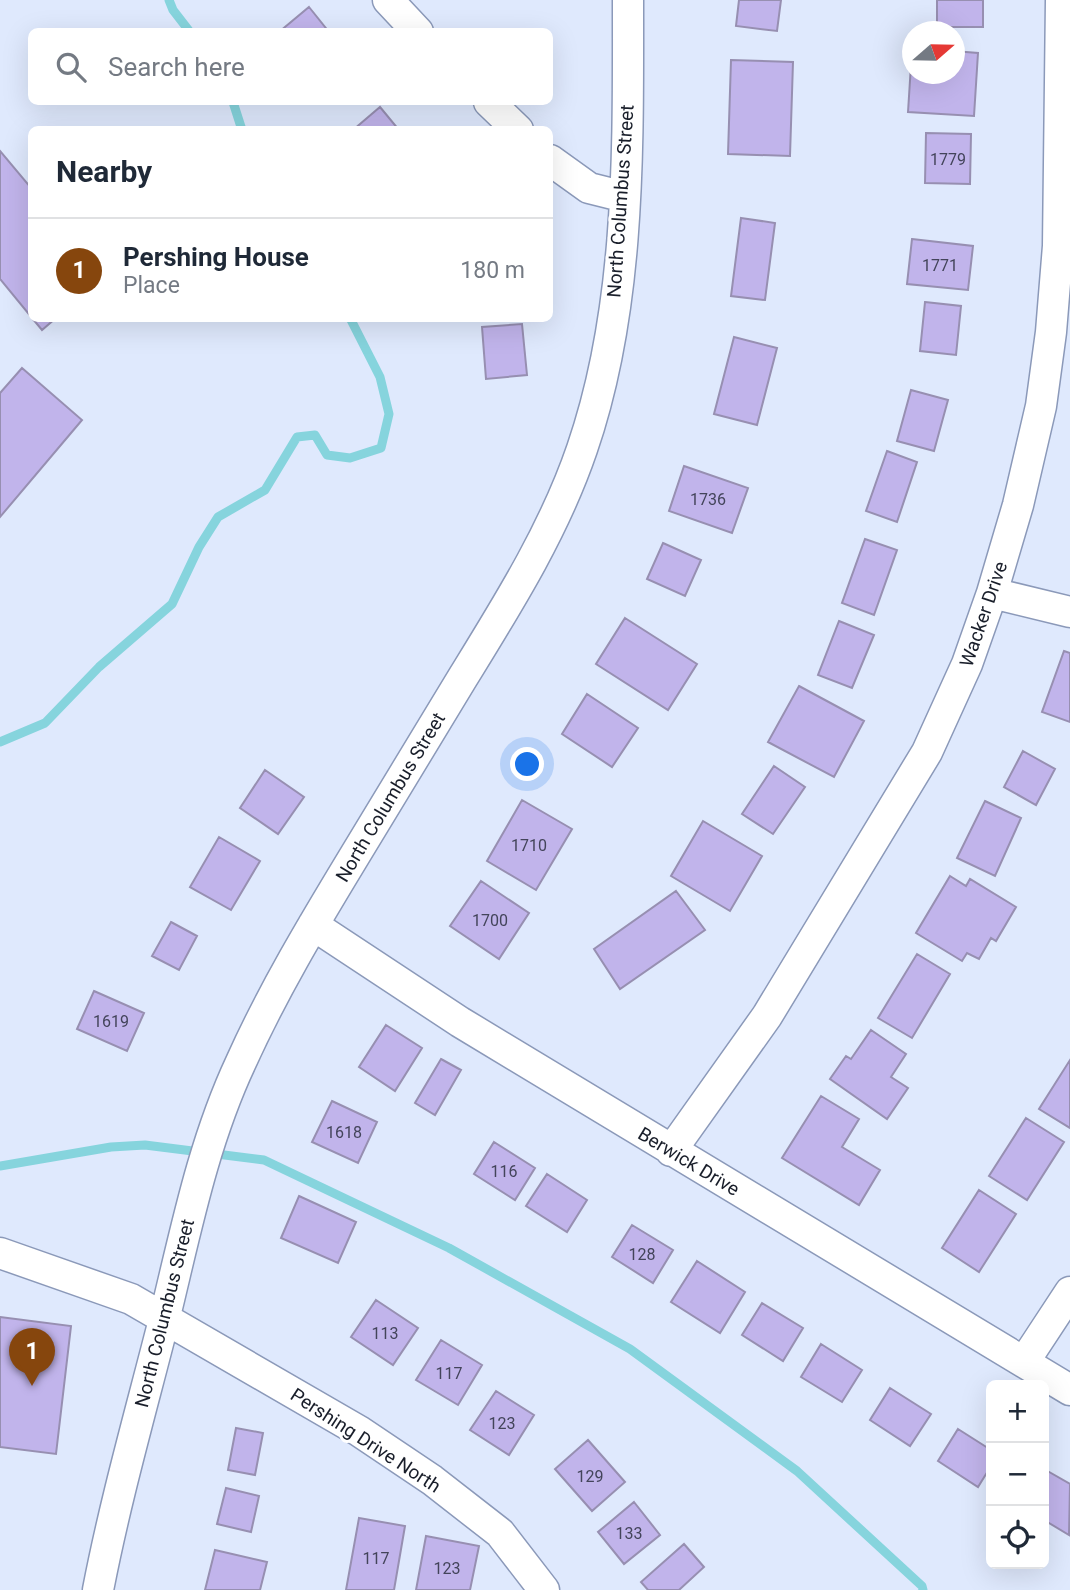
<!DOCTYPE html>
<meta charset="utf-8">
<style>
:root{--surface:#fff;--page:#f2f2f3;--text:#1f2937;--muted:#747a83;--line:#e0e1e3;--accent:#86460d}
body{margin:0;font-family:Roboto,sans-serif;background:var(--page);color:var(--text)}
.controls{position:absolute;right:21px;bottom:21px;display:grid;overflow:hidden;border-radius:10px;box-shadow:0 7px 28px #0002}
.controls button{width:63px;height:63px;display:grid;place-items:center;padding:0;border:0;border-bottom:2px solid var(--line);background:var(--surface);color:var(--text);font:35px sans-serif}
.compass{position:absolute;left:902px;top:21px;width:63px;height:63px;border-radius:50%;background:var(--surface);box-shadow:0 7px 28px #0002;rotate:70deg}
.you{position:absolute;left:528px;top:765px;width:24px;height:24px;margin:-18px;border:5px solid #fff;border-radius:50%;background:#1a73e8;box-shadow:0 0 0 10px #1a73e833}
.badge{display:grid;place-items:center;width:46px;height:46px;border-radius:50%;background:var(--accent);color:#fff;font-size:23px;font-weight:700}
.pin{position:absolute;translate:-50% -58px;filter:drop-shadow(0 2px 4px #0008)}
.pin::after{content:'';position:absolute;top:37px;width:24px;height:21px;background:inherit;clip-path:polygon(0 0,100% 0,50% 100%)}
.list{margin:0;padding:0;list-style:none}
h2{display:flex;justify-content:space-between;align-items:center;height:91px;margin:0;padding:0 28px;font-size:30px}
h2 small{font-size:23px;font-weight:400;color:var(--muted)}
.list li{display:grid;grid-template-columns:46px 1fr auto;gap:21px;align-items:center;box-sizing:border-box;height:105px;padding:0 28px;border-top:2px solid var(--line)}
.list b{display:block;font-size:26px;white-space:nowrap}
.list p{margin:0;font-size:23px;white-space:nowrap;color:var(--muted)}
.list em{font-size:23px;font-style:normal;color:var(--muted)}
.icon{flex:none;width:38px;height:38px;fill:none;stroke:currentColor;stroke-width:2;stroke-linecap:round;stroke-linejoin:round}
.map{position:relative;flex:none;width:1070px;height:1590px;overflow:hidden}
.search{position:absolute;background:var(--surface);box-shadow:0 7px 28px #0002;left:28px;top:28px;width:525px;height:77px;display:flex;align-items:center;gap:18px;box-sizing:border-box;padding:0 24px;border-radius:10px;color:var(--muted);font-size:26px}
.panel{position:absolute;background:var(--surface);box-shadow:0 7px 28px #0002;left:28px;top:126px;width:525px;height:196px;border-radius:10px}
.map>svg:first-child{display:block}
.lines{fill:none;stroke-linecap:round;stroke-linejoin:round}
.stream{stroke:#86d4dd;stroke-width:9}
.building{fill:#c1b4eb;stroke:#978fb1;stroke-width:2}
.minor-casing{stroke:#8b99b9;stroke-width:33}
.minor{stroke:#fff;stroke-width:30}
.labels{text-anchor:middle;stroke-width:6;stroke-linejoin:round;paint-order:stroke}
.number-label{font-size:16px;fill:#43445a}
.street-label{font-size:19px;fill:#191e2a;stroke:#fff}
</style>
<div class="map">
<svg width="1070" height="1590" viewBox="0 0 1070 1590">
<rect width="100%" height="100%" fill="#dfe9fd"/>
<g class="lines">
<path class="stream" d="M169,0L173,10L190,32
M233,102L242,130
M0,742L45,723L99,667L172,604L199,547L218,517L265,490L297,437L315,435L327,455L350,458L381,448L389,414L380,377L350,318
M0,1166L111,1147L145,1145L264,1160L449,1248L630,1349L797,1471L922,1586L923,1590"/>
</g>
<path class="building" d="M739,0H781L777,31L736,26Z
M937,0H983V27H937Z
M309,7L329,32H279Z
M912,49V74H954V51L978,53L974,116L908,112Z
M731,60L793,62L790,156L728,154Z
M380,107L399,130H353Z
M926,133L971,134L970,184L925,183Z
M0,151L32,189V318L0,279Z
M741,218L775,223L765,300L731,296Z
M912,239L973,246L968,290L907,284Z
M925,302L961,306L956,355L920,351Z
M32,318H56L42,330Z
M522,324L527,375L486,379L482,327Z
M734,337L777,348L757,425L714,414Z
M22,368L82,420L0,517V393Z
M911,390L948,400L934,451L897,441Z
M887,451L917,462L897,522L866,511Z
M684,466L748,488L732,533L669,511Z
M865,539L897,550L874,615L842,603Z
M663,543L701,560L685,596L647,579Z
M625,618L697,664L668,710L596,664Z
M839,621L874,635L852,688L818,675Z
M1064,651L1070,653V722L1042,712Z
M799,686L864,721L834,777L768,742Z
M587,694L638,728L612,767L562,734Z
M1023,751L1055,769L1036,805L1004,787Z
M774,766L805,787L773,834L742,814Z
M265,770L304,797L278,834L240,808Z
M522,800L572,829L536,890L487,861Z
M985,801L1021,818L995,876L957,858Z
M703,821L762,856L730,911L671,876Z
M219,837L260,861L231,910L190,887Z
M950,876L966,886L970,879L1016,907L996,941L991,938L979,959L967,953L962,961L916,933Z
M481,881L529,913L499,959L450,926Z
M676,891L705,930L620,989L594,949Z
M171,922L197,936L179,970L152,956Z
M917,954L950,974L912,1038L878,1018Z
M94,991L144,1013L127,1051L77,1029Z
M386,1025L422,1048L395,1091L359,1067Z
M871,1030L906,1054L891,1077L908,1088L887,1119L830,1079L846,1056L851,1059Z
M441,1059L461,1070L435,1115L415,1103Z
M1070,1060V1128L1039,1109Z
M821,1096L859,1119L842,1147L880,1170L859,1205L782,1158Z
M332,1101L377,1122L358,1163L312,1142Z
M1026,1118L1064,1142L1027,1200L989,1176Z
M494,1142L535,1168L515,1200L474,1174Z
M547,1174L587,1200L567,1232L526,1206Z
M979,1190L1016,1214L979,1272L942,1248Z
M299,1196L356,1222L338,1263L281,1238Z
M632,1225L673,1250L653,1283L612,1257Z
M697,1261L745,1292L720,1333L671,1302Z
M376,1300L418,1328L393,1365L351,1337Z
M762,1303L803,1328L783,1361L742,1335Z
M0,1317L71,1326L56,1454L0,1447Z
M441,1340L482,1365L458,1405L416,1380Z
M821,1344L862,1370L842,1402L801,1377Z
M890,1388L931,1414L910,1446L870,1420Z
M496,1391L534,1415L509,1455L470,1430Z
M236,1428L263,1433L255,1475L228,1470Z
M958,1429L991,1450V1466L978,1487L938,1461Z
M588,1440L625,1482L592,1511L555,1469Z
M1044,1469L1070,1484L1069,1535L1044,1520Z
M226,1488L259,1496L251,1532L217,1524Z
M634,1502L660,1535L624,1564L598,1532Z
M359,1518L405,1526L394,1590H346Z
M426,1536L479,1546L470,1590H416Z
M684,1544L704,1567L679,1590H648L641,1582Z
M215,1550L267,1562L260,1590H205Z"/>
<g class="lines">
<defs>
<path id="minor" d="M388,0L418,32
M489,102L518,130
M550,160L589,188L625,197
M992,593L1070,612
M313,925L460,1022L1070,1390
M671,1151L767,1016L927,752L967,664L992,593L1018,505L1041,406L1051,332L1058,246L1061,0
M0,1253L131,1299L359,1431L432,1480L500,1533L544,1590
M1024,1362L1070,1292
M98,1590C116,1497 142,1407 165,1316C186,1230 203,1143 241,1062C273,991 312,926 352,860C389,799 426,738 463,677C508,604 554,531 582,449C631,307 628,149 628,0"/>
</defs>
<use href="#minor" class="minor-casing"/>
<use href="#minor" class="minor"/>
</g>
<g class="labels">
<g class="number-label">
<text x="948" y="165">1779</text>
<text x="940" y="271">1771</text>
<text x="708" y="505">1736</text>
<text x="529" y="851">1710</text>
<text x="490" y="926">1700</text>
<text x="111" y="1027">1619</text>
<text x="344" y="1138">1618</text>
<text x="504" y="1177">116</text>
<text x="642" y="1260">128</text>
<text x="385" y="1339">113</text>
<text x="449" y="1379">117</text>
<text x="502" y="1429">123</text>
<text x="590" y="1482">129</text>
<text x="629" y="1539">133</text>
<text x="376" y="1564">117</text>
<text x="447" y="1574">123</text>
</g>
<g class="street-label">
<text transform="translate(620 201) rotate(-86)" y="7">North Columbus Street</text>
<text transform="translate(983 614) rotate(-71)" y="7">Wacker Drive</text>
<text transform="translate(390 797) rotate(-59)" y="7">North Columbus Street</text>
<text transform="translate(689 1161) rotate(31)" y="7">Berwick Drive</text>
<text transform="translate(164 1313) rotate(-76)" y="7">North Columbus Street</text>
<text transform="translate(366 1440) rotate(33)" y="7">Pershing Drive North</text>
</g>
</g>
</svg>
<div class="controls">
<button>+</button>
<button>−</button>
<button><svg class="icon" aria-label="locate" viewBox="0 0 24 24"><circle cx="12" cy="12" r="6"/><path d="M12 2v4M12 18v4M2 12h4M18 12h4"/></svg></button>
</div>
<svg class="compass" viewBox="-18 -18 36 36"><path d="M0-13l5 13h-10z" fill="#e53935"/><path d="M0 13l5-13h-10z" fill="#747a83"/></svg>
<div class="you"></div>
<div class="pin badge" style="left:32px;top:1386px">1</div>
<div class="search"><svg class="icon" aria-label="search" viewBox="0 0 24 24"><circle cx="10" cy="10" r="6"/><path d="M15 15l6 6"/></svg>Search here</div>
<section class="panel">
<h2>Nearby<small></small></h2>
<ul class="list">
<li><span class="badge">1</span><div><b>Pershing House</b><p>Place</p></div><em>180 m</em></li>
</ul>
</section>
</div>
